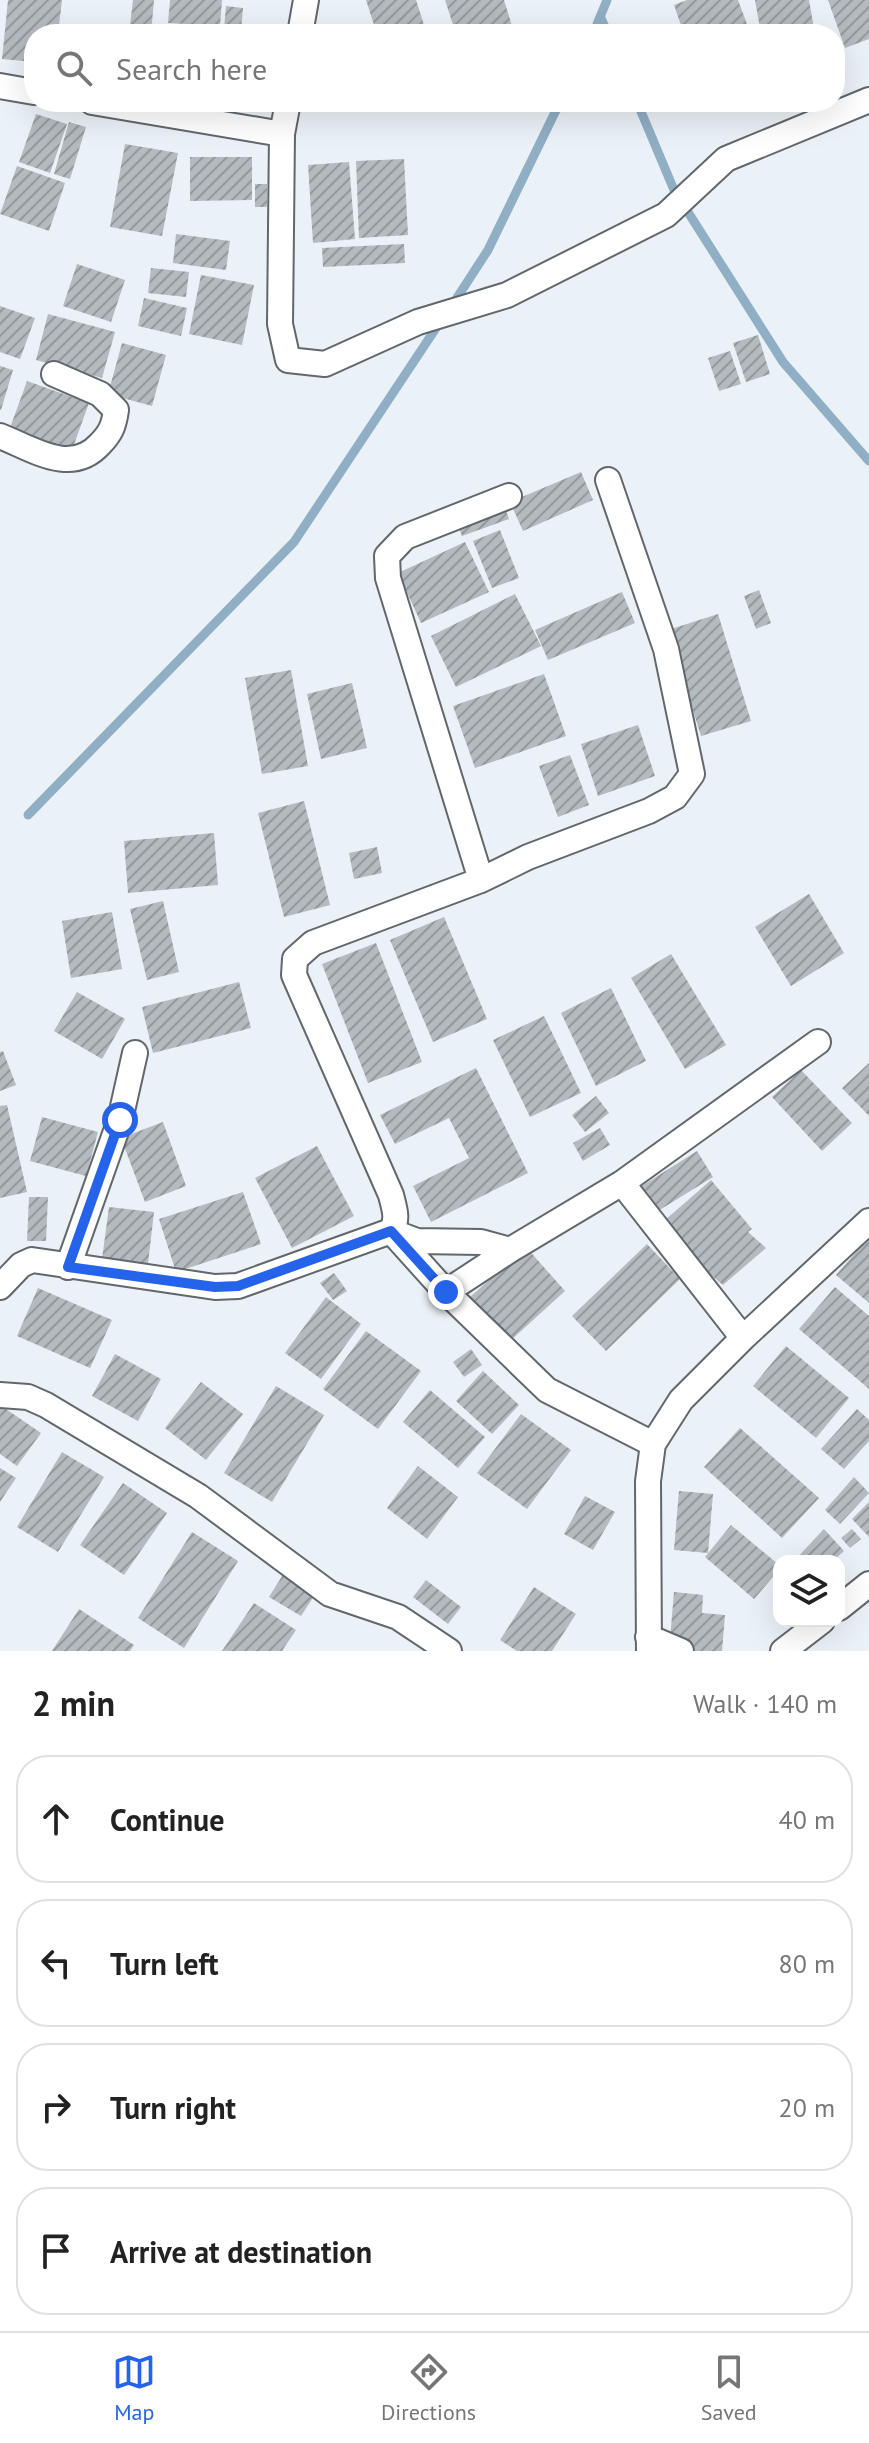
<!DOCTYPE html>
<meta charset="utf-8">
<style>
:root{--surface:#fff;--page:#f6f6f6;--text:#222;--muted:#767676;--line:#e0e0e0;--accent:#2563eb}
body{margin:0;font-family:"PT Sans",sans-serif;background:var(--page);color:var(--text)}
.controls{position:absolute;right:24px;bottom:24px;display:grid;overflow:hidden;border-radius:16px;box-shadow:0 8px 32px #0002}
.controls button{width:72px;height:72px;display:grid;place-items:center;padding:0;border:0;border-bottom:2px solid var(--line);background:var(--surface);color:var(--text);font:40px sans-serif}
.stop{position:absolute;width:24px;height:24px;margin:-18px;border:6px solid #2563eb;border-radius:50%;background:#fff}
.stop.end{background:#2563eb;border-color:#fff;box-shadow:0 2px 8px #0008}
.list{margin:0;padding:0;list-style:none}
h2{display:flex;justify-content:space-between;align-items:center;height:104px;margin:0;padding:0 32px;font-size:34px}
h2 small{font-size:26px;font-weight:400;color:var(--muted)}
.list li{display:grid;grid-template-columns:52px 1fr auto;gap:24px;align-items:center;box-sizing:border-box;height:128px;margin:0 16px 16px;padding:0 16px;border:2px solid var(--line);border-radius:32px}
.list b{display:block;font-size:30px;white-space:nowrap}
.list em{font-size:26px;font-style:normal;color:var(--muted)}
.icon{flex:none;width:44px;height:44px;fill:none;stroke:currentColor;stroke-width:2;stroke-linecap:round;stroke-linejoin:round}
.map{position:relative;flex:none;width:869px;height:1651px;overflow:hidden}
.search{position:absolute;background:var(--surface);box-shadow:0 8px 32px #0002;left:24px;right:24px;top:24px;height:88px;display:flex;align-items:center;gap:20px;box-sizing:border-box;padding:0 28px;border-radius:32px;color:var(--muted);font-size:30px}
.sheet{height:680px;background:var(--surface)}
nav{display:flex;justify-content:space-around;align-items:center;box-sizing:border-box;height:112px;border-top:2px solid var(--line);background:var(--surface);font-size:22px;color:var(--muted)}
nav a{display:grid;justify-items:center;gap:4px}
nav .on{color:var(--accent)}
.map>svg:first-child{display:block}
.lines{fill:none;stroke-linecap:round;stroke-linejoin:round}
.stream{stroke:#90aec4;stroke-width:9}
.building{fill:url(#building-hatch)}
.minor-casing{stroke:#61676c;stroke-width:28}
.minor{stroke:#fff;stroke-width:24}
.route{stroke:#2563eb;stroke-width:10}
</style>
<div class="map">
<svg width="869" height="1651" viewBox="0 0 869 1651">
<defs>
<pattern id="building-hatch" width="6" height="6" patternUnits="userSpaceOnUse" patternTransform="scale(2)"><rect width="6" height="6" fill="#b4bbc0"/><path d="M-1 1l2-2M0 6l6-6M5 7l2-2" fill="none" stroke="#93999d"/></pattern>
</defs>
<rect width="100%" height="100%" fill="#ebf2f7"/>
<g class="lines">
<path class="stream" d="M601,18L608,34
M593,34L607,0
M637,102L674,190L783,362L869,461
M451,307L488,250L560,102
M28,815L294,542L442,319"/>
</g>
<path class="building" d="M8,0H62L58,34H34V62L2,59Z
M133,0H154L151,34H129Z
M170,0H222L220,26L168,23Z
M366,0H416L427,34H377Z
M445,0H504L513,29L498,34H456Z
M687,0H738L747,24L720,34H684L674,5Z
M755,0H809L815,34H761Z
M828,0H869V39L845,48Z
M226,6L243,8L241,31L224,29Z
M36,114L67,124L50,173L19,162Z
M69,122L86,127L70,179L54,174Z
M125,144L178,153L162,236L110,227Z
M190,157H252V200L190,201Z
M404,159L408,235L359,238L356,161Z
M349,162L355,239L313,243L308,165Z
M17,166L65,183L49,231L0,214Z
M255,184H267V207H255Z
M176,234L230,241L226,270L173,263Z
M404,244L405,263L323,267L322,248Z
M77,264L125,280L111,322L63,306Z
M151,268L189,272L186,297L148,293Z
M201,275L254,285L242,345L189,334Z
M144,298L187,308L181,336L138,326Z
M0,306L35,318L20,359L0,352Z
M48,314L115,332L102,378L36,360Z
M758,335L770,374L746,382L733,343Z
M122,343L166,355L152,406L108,394Z
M730,351L741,384L719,391L708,358Z
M0,366L13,370L1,410H0Z
M27,381L89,403L72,450L10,428Z
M581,472L593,500L523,531L510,502Z
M502,500L509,519L462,536L455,518Z
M500,530L519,578L492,588L473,541Z
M465,542L489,592L421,623L398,573Z
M759,590L771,623L756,629L744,596Z
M622,592L635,623L548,660L535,630Z
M515,594L541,646L456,687L431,636Z
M718,614L751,721L701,736L668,630Z
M291,670L308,766L262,774L245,678Z
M544,674L566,736L475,768L453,706Z
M352,683L367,748L321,759L307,694Z
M638,725L655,776L598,796L581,744Z
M570,755L589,805L558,817L539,766Z
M304,801L330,905L284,917L258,813Z
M214,833L218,885L128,893L124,841Z
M377,847L382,873L354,879L349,853Z
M809,894L844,953L791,986L755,927Z
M163,901L179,972L147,980L130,909Z
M112,912L122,969L71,978L62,921Z
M444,917L487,1019L433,1042L390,940Z
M376,943L422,1062L368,1083L322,964Z
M671,954L726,1045L685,1069L631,978Z
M239,982L251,1028L153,1053L142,1007Z
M611,988L646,1061L596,1086L561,1013Z
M77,992L125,1019L102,1059L54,1031Z
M544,1016L581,1093L530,1117L493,1040Z
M3,1051L16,1085L0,1091V1052Z
M869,1063V1116L842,1088Z
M476,1068L528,1173L431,1222L413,1186L469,1158L449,1118L395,1144L380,1115Z
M801,1070L852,1123L822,1151L772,1097Z
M596,1096L609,1113L585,1132L572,1115Z
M7,1105L27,1192L0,1198V1106Z
M42,1117L98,1132L86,1176L30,1161Z
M163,1122L186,1186L145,1202L121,1138Z
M600,1128L610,1145L583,1161L573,1143Z
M317,1146L354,1216L292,1248L255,1178Z
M697,1151L713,1177L653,1214L637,1189Z
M711,1180L752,1229L748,1232L766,1248L723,1285L705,1270L664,1221Z
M243,1192L261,1244L176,1272L159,1219Z
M29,1197H48L46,1241H27Z
M109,1207L154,1212L148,1264L102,1259Z
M869,1237V1303L836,1275Z
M647,1244L680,1279L606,1351L572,1316Z
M526,1247L565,1291L510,1341L470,1297Z
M334,1273L347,1291L333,1300L320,1283Z
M835,1287L869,1316V1389L799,1329Z
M38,1288L112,1320L90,1368L17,1336Z
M326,1297L361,1324L321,1379L285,1353Z
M366,1331L421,1371L378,1429L323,1389Z
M786,1346L849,1398L816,1438L753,1386Z
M471,1349L482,1365L464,1377L453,1362Z
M115,1354L161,1379L138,1421L92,1396Z
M483,1371L519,1405L492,1434L456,1401Z
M201,1382L243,1414L206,1460L165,1428Z
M276,1386L324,1415L272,1502L224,1473Z
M430,1390L485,1437L458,1468L403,1422Z
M0,1405L41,1433L17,1466L0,1454Z
M857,1409L869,1420V1441L844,1469L821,1449Z
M521,1414L571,1450L527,1509L477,1473Z
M740,1428L819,1498L782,1538L704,1467Z
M62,1452L104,1477L58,1552L17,1527Z
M418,1466L458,1497L427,1539L387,1508Z
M0,1468L16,1478L0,1502Z
M854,1477L869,1493L840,1524L825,1510Z
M123,1483L167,1513L124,1575L80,1545Z
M679,1491L713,1494L708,1553L674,1550Z
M585,1496L615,1512L593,1550L564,1534Z
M869,1502V1537L852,1519Z
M731,1525L779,1565V1570L754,1599L705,1557Z
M824,1529L844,1551L833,1561H794Z
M852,1529L861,1539L850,1548L841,1538Z
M192,1532L238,1561L184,1648L138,1618Z
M284,1573L316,1593L301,1616L269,1597Z
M426,1580L461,1607L448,1624L413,1597Z
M534,1587L576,1614L552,1651H517L500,1640Z
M674,1592L703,1595L702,1613L725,1615L722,1651H669Z
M254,1603L296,1630L282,1651H222Z
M79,1609L134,1645L130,1651H52Z"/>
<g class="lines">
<defs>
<path id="minor" d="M300,34L306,0
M0,86L34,92
M92,102L282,134
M288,102L282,134L280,324L288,360L325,364L418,322L507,295L666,215L726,159L869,100
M0,436C33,449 71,476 100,444C111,433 114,425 116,410L100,394L54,374
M481,880L388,578L387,556L405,537L509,496
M622,1183L743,1338
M391,1231L446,1292L547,1390L653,1444
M393,1232L417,1241L481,1242L510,1250
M68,1267L120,1120L135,1053
M0,1287L21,1265L32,1260L215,1287L238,1286L391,1231C399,1219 394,1208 391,1195L294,975L295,959L313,943L481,880L528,857L649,811L675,797L692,774L666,649L608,480
M446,1292L510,1250L622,1183L818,1042
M0,1395L28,1397L46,1405L198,1496L330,1594L398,1617L449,1651
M839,1608L869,1584
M648,1637L681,1651
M649,1651L648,1481L653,1444L681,1400L743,1338L869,1221
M783,1651L822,1621"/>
</defs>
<use href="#minor" class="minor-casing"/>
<use href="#minor" class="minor"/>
</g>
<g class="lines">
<path class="route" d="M120,1120L68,1267L215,1287L238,1286L391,1231L446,1292"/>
</g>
</svg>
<div class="controls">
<button><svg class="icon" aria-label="layers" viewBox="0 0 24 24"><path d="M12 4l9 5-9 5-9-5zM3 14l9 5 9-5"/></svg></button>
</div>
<div class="stop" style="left:120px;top:1120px"></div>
<div class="stop end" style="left:446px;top:1292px"></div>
<div class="search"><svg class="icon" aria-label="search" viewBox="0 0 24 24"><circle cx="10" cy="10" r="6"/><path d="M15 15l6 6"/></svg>Search here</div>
</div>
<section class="sheet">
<h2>2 min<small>Walk · 140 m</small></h2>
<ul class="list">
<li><svg class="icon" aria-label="ahead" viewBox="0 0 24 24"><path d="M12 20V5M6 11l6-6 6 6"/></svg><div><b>Continue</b></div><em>40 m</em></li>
<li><svg class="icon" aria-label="left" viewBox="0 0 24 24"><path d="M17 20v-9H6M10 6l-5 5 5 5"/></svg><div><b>Turn left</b></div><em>80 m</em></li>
<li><svg class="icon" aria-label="right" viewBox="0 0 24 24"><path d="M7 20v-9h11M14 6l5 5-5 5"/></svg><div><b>Turn right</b></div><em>20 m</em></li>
<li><svg class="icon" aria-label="arrive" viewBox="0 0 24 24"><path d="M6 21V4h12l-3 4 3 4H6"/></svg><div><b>Arrive at destination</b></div></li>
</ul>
</section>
<nav>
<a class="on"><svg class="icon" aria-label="map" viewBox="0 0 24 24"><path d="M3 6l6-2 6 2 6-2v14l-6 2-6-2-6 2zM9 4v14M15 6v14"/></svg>Map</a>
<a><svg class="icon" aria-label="directions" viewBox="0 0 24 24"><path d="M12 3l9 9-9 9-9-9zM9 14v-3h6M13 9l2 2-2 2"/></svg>Directions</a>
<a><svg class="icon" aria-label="saved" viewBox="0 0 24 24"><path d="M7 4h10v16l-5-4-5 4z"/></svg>Saved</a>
</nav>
